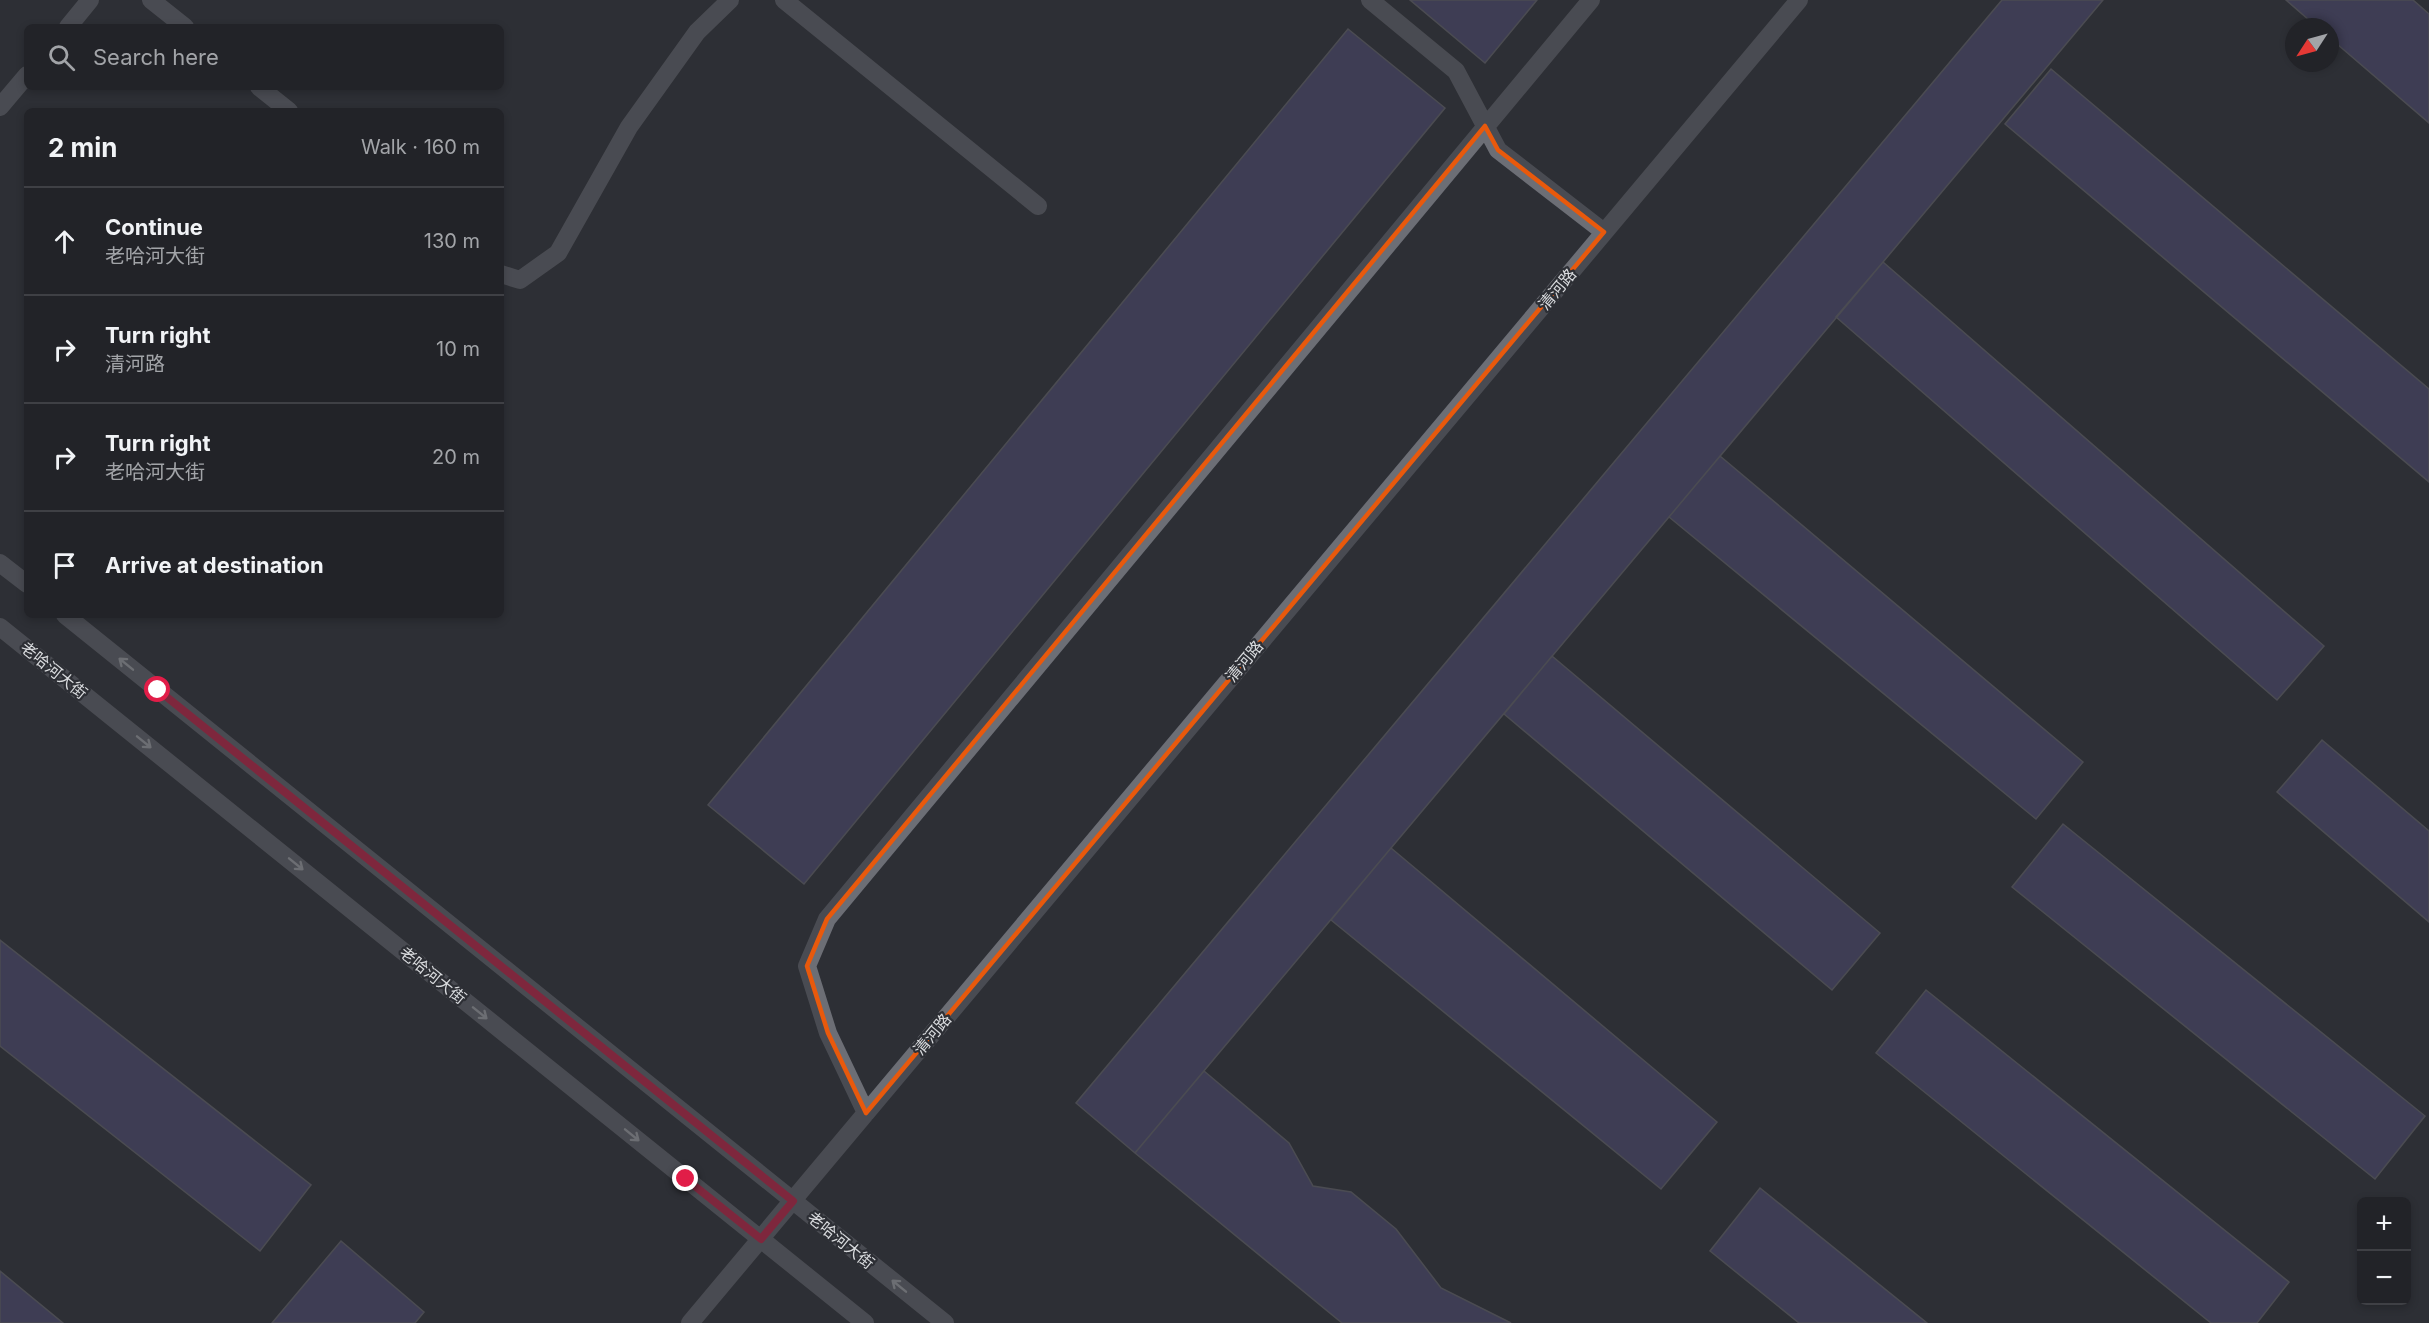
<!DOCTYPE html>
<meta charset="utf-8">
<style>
:root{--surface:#222328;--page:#2e2f34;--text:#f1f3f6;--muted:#a2a4a8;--line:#3f4045}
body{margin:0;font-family:Inter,"Noto Sans SC",sans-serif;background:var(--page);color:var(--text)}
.controls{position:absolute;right:18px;bottom:18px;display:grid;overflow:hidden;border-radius:9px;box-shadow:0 3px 9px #0003}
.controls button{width:54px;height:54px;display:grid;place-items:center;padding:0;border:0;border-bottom:2px solid var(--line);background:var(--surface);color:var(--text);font:30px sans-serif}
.compass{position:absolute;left:2285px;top:18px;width:54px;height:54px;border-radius:50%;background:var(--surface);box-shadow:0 3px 9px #0003;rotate:234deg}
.stop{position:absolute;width:18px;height:18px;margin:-14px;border:4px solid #e11d48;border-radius:50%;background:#fff}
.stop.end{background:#e11d48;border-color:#fff;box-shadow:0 2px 6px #0008}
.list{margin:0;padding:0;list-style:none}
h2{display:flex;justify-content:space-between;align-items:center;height:78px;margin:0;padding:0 24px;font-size:26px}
h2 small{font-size:20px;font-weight:400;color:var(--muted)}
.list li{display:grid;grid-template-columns:39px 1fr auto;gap:18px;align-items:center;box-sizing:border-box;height:108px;padding:0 24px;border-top:2px solid var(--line)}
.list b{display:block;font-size:22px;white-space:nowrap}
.list p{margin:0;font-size:20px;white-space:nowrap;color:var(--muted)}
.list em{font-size:20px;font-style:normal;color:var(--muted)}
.icon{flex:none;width:33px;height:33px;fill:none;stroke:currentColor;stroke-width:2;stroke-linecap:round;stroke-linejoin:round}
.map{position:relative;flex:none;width:2429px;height:1323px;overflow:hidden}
.search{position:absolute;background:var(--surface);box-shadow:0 3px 9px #0003;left:24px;top:24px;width:480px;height:66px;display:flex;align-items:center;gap:15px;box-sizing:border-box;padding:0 21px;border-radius:9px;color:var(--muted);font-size:22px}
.panel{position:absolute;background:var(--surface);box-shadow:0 3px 9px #0003;left:24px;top:108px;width:480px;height:510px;border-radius:9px}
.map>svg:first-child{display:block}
.building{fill:#524f7a;stroke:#6f6e75;stroke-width:1.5}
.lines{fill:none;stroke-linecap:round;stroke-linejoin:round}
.minor{stroke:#6c6e75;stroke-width:18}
.oneway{stroke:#b8babe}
.route{stroke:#e11d48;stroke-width:8}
.marked{fill:none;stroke:#e8590c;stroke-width:4.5;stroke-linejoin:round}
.labels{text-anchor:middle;stroke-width:4.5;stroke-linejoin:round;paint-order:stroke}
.street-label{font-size:16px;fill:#d8dadd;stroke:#2d2f35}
</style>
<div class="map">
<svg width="2429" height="1323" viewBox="0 0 2429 1323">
<rect width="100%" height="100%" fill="#2d2f35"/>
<path class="building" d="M1410,0H1537L1485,63Z
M2002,0H2103L1135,1153L1076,1103Z
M2286,0H2413L2429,14V123L2330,38V27H2317Z
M1348,29L1445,108L804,884L708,805Z
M2051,69L2429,389V482L2005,124Z
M1883,262L2324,646L2277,700L1836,317Z
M1720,456L2083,762L2036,819L1669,517Z
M1552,656L1880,933L1832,990L1504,714Z
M2322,740L2429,831V922L2277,792Z
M2063,824L2425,1116L2375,1179L2012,887Z
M1391,848L1717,1122L1661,1189L1331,920Z
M0,940L311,1185L260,1251L0,1046Z
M1926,990L2289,1282L2257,1323H2211L1876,1053Z
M1204,1071L1289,1143L1313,1186L1351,1192L1396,1229L1441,1288L1511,1323H1342L1135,1153Z
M1760,1188L1927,1323H1799L1710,1251Z
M341,1241L424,1312L415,1323H272Z
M0,1271L63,1323H0Z"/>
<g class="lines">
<path class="minor" d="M151,0L185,27
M784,0L1038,206
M1370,0L1456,71L1498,150L1604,232
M68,27L90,0
M259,87L289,111
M0,107L27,75
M501,274L520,280L558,253L629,127L697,32L730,0
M0,563L27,584
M65,615L945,1323
M0,627L865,1323
M866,1113L828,1033L807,966L827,919L1591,0
M690,1323L1799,0"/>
</g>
<defs><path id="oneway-shaft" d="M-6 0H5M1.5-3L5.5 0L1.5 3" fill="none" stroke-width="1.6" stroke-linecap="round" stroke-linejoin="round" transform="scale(1.5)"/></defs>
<g class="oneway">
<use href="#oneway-shaft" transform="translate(126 664) rotate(-141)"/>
<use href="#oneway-shaft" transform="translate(144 742) rotate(39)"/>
<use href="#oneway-shaft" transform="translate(296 864) rotate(39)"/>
<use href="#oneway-shaft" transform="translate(480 1013) rotate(39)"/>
<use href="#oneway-shaft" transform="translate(632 1135) rotate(39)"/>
<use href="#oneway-shaft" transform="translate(899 1286) rotate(-141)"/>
</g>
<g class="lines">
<path class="route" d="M158,690L793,1201L761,1239L686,1179"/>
</g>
<path d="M0 0H2429V1323H0ZM1485,126L1498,150L1604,232L866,1113L828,1033L807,966L827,919Z" fill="#2d2f35" fill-opacity=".55" fill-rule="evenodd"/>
<path class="marked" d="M1485,126L1498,150L1604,232L866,1113L828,1033L807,966L827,919Z"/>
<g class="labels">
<g class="street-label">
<text transform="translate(1557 289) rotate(-50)" y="6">清河路</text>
<text transform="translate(1244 661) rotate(-50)" y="6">清河路</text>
<text transform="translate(54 670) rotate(39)" y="6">老哈河大街</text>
<text transform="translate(433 975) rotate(39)" y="6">老哈河大街</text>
<text transform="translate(932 1034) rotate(-50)" y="6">清河路</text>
<text transform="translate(841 1240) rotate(39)" y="6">老哈河大街</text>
</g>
</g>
</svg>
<div class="controls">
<button>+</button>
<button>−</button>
</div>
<svg class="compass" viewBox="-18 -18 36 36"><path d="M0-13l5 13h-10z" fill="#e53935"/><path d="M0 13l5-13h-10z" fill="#a2a4a8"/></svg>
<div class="stop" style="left:158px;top:690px"></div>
<div class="stop end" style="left:686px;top:1179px"></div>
<div class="search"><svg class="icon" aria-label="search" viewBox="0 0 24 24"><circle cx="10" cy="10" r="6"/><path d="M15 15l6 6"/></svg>Search here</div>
<section class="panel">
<h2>2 min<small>Walk · 160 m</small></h2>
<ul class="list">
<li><svg class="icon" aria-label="ahead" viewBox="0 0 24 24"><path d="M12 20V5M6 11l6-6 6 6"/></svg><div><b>Continue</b><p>老哈河大街</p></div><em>130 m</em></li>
<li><svg class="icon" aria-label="right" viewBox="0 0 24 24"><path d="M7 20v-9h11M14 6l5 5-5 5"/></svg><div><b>Turn right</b><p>清河路</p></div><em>10 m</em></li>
<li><svg class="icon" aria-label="right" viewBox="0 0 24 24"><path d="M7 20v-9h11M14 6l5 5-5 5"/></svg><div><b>Turn right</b><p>老哈河大街</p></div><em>20 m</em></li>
<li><svg class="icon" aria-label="arrive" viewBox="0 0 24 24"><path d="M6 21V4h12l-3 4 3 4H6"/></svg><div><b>Arrive at destination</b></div></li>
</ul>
</section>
</div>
